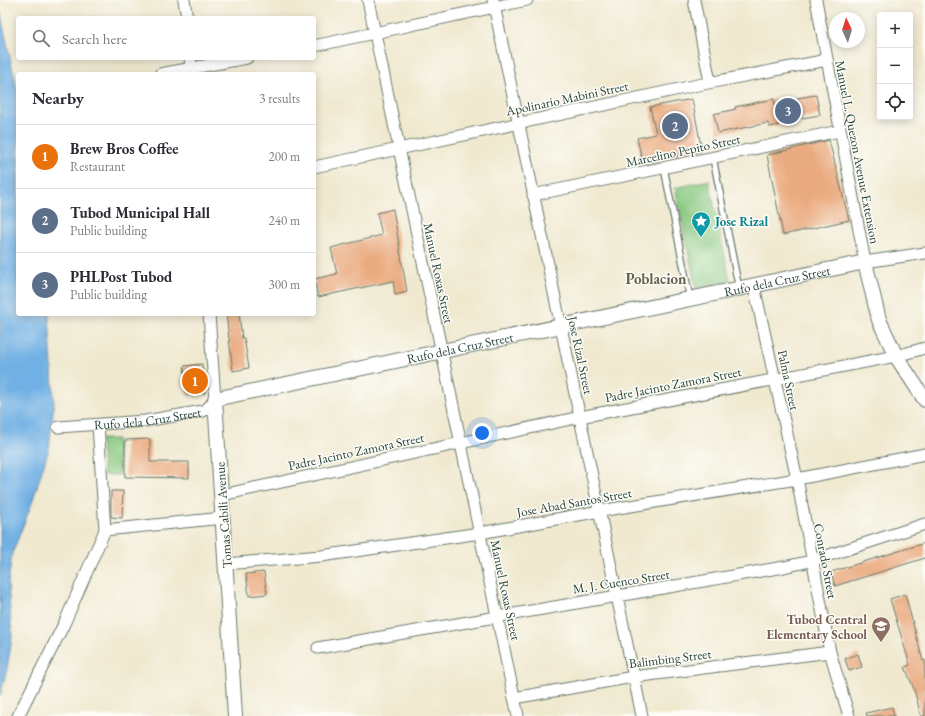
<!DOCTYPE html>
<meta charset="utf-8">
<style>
:root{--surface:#fff;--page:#f2f2f3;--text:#2b2b33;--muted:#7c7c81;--line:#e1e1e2;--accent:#1f6fb2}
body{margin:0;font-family:"EB Garamond",serif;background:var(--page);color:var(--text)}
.controls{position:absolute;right:12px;top:12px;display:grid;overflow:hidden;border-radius:4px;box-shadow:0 2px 10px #0003}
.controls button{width:36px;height:36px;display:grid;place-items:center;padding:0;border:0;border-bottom:1px solid var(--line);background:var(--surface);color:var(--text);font:20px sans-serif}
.compass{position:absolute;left:829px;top:12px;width:36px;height:36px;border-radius:50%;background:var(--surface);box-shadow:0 2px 10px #0003;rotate:356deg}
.you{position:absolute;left:482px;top:433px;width:14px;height:14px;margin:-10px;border:3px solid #fff;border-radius:50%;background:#1a73e8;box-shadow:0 0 0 6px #1a73e833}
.badge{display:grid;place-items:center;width:26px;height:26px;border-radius:50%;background:var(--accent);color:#fff;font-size:13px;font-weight:700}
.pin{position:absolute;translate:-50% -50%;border:2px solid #fff;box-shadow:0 1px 4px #0006}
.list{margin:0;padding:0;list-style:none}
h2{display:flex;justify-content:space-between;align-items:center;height:52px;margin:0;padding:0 16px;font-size:17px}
h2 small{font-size:13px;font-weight:400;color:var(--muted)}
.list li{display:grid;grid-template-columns:26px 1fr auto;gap:12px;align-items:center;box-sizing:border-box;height:64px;padding:0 16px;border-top:1px solid var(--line)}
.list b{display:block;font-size:15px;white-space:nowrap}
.list p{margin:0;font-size:13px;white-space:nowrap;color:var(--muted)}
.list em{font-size:13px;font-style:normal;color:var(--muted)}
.icon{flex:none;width:22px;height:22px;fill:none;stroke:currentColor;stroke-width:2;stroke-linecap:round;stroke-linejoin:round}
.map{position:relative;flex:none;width:925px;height:716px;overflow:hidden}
.search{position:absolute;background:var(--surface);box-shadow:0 2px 10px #0003;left:16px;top:16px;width:300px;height:44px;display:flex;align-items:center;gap:10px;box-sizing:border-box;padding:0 14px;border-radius:4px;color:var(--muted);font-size:15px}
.panel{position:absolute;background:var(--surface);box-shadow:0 2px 10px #0003;left:16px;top:72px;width:300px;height:244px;border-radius:4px}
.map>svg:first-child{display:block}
.green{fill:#87c77f;stroke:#53825a}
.water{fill:#71b0e4;stroke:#48768c}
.building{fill:#eaaa7f}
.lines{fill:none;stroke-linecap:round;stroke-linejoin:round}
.service-casing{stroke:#68796b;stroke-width:8}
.minor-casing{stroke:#68796b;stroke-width:13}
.tertiary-casing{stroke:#68796b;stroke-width:16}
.service{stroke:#fff;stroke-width:5.5}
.minor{stroke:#fff;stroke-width:11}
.tertiary{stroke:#fff;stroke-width:14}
.labels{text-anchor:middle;stroke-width:3;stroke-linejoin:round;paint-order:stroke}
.street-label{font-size:13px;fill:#1f3d34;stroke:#fdfcf7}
.culture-label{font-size:13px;font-weight:bold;fill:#0d838f;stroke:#fdfcf7;text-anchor:start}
.education-label{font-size:13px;font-weight:bold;fill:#785e54;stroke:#fdfcf7;text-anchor:end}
.quarter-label{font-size:15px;font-weight:bold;fill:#66634e;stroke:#fdfcf7}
</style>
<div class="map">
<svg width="925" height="716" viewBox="0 0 925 716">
<rect width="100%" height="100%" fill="#fdfcf7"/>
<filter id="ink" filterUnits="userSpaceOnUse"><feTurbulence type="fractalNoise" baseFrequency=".025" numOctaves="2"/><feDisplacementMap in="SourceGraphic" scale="8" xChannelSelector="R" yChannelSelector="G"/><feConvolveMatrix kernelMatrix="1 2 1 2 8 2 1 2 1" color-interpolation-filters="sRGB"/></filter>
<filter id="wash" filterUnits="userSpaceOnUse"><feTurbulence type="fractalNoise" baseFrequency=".012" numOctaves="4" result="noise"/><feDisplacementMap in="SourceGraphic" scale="16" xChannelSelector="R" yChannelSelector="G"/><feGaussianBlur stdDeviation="0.9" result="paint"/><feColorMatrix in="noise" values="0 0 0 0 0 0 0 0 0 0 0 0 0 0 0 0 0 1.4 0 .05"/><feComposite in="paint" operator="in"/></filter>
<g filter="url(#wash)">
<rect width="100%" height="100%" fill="#f0e9d0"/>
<path class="green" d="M709,180L730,281L696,288L675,188Z
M101,439H117L119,475H103Z"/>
<path class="water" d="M0,11L18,94V314H49L54,404L49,448L32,503L12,554L8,583L12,638L7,669L0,697Z"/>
<g id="blocks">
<path class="building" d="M816,95L820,115L778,122L779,125L769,127L768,123L718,133L714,114L736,109L735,107L764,101L774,99L775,106L797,101V98Z
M692,99L702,151L643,164L637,138L656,134L650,107Z
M829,140L849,220L783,235L767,155Z
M393,209L407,292L395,295L393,281L318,297L314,279L337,274L331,248L382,235L377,213Z
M226,314H239L242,338H244L249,368L233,371Z
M202,364L205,393L187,395L184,366Z
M150,439V462H189V478L125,477V440Z
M111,491H123L122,518L111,517Z
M925,543V558L835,586L831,572Z
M264,572L267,594L249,596L246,574Z
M905,594L923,661L925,660V716H921L914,689L905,667L910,665L890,599Z
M858,654L862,667L849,671L845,659Z
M892,707L894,716H867L866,713Z"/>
</g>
</g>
<g filter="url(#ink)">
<use href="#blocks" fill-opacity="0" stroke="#68796b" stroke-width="1"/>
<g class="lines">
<defs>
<path id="service" d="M713,158L739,289
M664,168L690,299"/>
<g id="minor">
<path d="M184,0L187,18"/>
<path d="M368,0L518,716"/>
<path d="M493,0L642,716"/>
<path d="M694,0L710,82"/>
<path d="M816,0L865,262L925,253"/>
<path d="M314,46L527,0"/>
<path d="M190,58L192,74"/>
<path d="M160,74L247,58"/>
<path d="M314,167L698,85L827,60"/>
<path d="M533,195L839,131"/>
<path d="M754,286L797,479L830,652L849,716"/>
<path id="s1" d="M58,427L145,421L203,411L209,407L215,399L209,314"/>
<path d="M222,495L580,417L896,356L925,348"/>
<path d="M105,530L223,518"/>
<path d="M226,564L321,556L480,533L600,511L797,479L925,454"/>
<path d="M318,648L784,567L811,561L925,524"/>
<path d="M514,698L633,677L830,652"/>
<path d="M18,716L64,624L105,530L98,425"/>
</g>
<g id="tertiary">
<path id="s2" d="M235,716L215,399L865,262L879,320L896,356L925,400"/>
</g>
</defs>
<use href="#service" class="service-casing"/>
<use href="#minor" class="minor-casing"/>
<use href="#tertiary" class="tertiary-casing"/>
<use href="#service" class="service"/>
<use href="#minor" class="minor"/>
<use href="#tertiary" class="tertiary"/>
</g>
</g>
<defs>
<symbol id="sight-pin" viewBox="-11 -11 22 30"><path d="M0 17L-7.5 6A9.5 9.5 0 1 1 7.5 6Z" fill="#0f9aa8" stroke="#fdfcf7"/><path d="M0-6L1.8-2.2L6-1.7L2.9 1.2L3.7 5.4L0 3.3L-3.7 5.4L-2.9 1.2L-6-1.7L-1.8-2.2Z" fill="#fff"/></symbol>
<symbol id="school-pin" viewBox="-11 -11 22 30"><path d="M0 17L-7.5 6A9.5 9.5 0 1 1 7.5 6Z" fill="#8d6e63" stroke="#fdfcf7"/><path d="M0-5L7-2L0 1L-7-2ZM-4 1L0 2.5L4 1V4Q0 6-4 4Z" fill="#fff"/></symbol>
</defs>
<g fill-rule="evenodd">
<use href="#sight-pin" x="690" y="210" width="22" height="30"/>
<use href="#school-pin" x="870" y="615" width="22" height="30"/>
</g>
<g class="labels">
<g class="street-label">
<text transform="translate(567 98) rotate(-12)" y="5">Apolinario Mabini Street</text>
<text transform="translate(683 150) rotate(-12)" y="5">Marcelino Pepito Street</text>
<text transform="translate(858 152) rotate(79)" y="5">Manuel L. Quezon Avenue Extension</text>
<text transform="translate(439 273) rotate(78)" y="5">Manuel Roxas Street</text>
<text dy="5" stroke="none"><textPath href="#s2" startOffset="892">Rufo dela Cruz Street</textPath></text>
<text dy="5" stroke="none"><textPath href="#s2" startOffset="568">Rufo dela Cruz Street</textPath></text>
<text transform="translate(581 355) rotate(78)" y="5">Jose Rizal Street</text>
<text transform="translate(789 380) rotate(78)" y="5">Palma Street</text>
<text transform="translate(673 384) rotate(-11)" y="5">Padre Jacinto Zamora Street</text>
<text dy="5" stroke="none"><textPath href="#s1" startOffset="90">Rufo dela Cruz Street</textPath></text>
<text transform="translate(356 451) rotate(-12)" y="5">Padre Jacinto Zamora Street</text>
<text transform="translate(574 502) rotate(-10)" y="5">Jose Abad Santos Street</text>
<text transform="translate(223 515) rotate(-94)" y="5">Tomas Cabili Avenue</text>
<text transform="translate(826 561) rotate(79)" y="5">Conrado Street</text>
<text transform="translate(621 581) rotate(-9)" y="5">M. J. Cuenco Street</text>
<text transform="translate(506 590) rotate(78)" y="5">Manuel Roxas Street</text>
<text transform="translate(670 658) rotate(-7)" y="5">Balimbing Street</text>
</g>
<g class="culture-label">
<text x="715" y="226">Jose Rizal</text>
</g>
<g class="education-label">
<text x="867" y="624">Tubod Central<tspan x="867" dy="15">Elementary School</tspan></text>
</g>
<g class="quarter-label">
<text x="656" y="284">Poblacion</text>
</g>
</g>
</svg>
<div class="controls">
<button>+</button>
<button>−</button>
<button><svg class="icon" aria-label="locate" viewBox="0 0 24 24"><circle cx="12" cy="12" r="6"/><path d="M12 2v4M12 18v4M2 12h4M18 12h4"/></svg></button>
</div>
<svg class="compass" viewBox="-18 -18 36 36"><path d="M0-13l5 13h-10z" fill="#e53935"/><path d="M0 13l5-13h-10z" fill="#7c7c81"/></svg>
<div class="you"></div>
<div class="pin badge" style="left:195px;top:381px;background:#e8710a">1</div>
<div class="pin badge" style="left:675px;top:126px;background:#5c6f8a">2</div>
<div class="pin badge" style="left:788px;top:111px;background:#5c6f8a">3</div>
<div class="search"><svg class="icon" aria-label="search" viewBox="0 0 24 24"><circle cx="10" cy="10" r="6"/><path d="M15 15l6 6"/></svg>Search here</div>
<section class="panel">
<h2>Nearby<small>3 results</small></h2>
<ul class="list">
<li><span class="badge" style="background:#e8710a">1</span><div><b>Brew Bros Coffee</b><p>Restaurant</p></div><em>200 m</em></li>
<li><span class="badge" style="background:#5c6f8a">2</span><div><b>Tubod Municipal Hall</b><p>Public building</p></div><em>240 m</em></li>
<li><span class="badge" style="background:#5c6f8a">3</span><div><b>PHLPost Tubod</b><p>Public building</p></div><em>300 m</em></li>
</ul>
</section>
</div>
